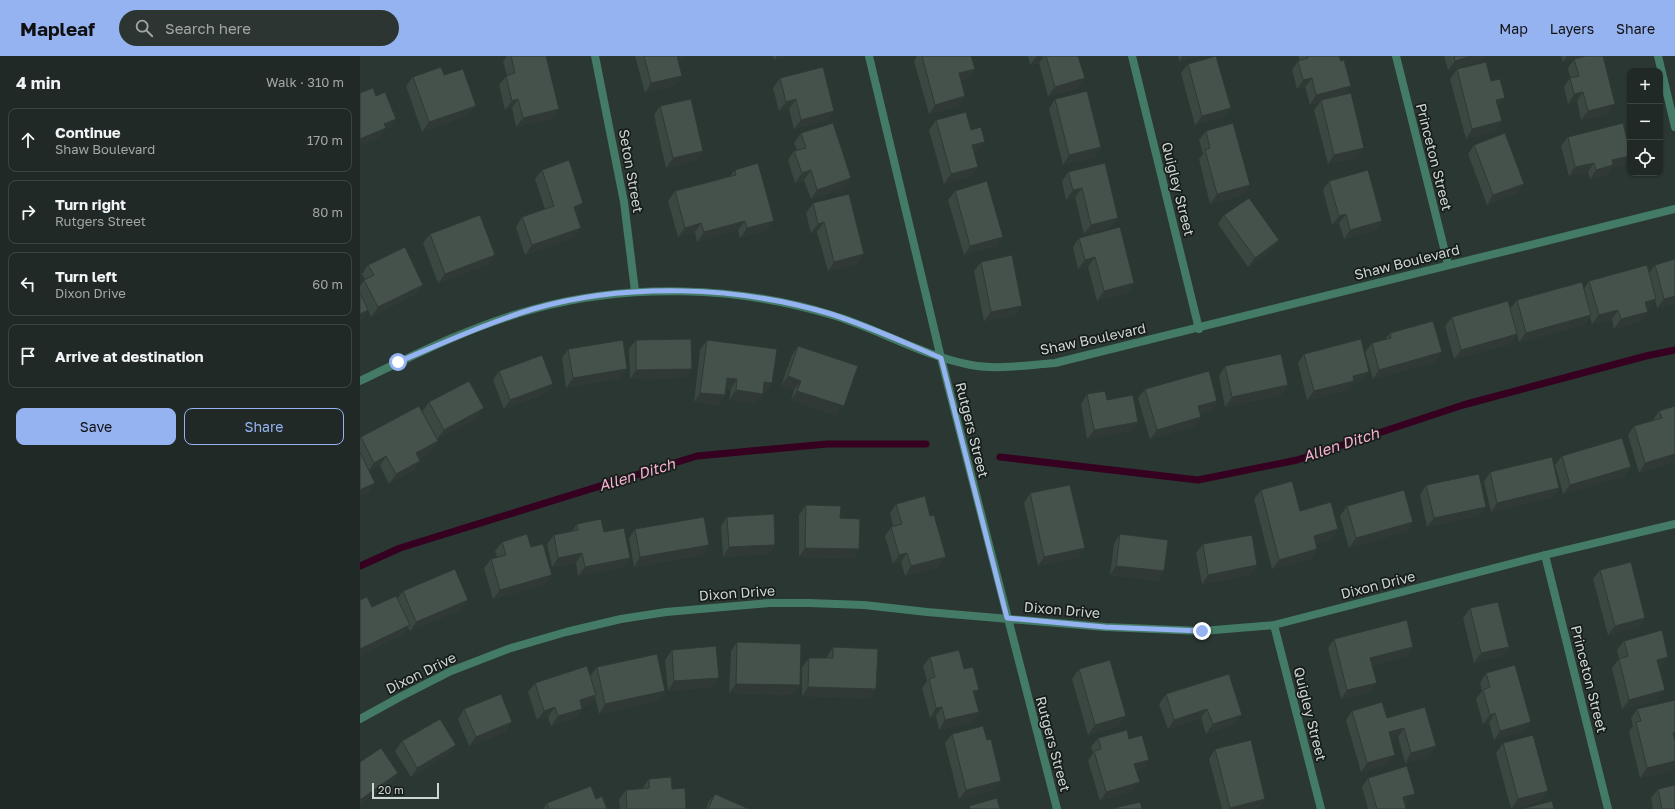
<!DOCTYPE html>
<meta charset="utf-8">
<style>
:root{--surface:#202926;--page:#2d3532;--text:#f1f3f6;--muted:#a2a6a7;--line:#3d4543;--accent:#95b2f1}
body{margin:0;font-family:"Golos Text",sans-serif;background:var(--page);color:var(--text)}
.controls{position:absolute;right:12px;top:12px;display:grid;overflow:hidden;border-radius:8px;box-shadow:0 1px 3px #0004}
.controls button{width:36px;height:36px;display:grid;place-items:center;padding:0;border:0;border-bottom:1px solid var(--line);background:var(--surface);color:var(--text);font:20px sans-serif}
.scale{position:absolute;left:12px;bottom:10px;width:67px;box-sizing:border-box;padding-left:4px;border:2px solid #ced6d2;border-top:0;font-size:11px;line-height:14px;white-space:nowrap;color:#ced6d2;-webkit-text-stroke:3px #171d1a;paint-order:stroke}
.stop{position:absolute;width:12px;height:12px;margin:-9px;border:3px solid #95b2f1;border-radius:50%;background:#fff}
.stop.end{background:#95b2f1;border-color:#fff;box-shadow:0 1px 4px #0008}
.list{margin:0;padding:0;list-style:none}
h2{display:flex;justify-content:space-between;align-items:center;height:52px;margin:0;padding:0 16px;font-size:17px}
h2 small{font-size:13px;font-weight:400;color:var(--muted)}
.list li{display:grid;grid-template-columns:26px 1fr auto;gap:12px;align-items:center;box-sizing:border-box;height:64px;margin:0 8px 8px;padding:0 8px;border:1px solid var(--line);border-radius:8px}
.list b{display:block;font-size:15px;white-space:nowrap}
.list p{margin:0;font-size:13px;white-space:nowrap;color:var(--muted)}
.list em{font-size:13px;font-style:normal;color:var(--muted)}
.actions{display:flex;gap:8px;padding:12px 16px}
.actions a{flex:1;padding:9px 0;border:1px solid var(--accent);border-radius:8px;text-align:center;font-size:14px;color:var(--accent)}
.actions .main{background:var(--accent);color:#111}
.icon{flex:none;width:22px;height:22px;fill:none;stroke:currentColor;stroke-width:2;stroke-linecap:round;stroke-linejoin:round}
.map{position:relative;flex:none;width:1315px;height:753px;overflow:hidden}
header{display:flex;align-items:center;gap:24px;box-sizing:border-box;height:56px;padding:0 20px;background:var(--accent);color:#111}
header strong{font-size:19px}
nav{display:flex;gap:22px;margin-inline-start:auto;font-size:14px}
.search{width:280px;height:36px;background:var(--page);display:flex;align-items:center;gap:10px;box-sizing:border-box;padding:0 14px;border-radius:22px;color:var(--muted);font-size:15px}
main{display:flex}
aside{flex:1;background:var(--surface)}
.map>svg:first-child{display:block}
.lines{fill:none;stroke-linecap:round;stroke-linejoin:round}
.stream{stroke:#360120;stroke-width:7}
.street{stroke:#447b67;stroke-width:8}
.wall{fill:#3b4741}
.shaded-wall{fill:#303935}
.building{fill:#45524c;stroke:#303935}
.route{stroke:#95b2f1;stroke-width:5}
.labels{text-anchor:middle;stroke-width:3.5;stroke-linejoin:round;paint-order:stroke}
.street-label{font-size:14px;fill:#ced6d2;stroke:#171d1a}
.water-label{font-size:15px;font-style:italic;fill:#fab0d2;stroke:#171d1a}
</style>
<header>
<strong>Mapleaf</strong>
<div class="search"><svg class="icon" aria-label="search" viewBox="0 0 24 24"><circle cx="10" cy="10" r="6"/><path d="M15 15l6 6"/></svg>Search here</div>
<nav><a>Map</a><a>Layers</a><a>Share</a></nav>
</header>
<main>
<aside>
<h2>4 min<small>Walk · 310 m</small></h2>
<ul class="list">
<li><svg class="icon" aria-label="ahead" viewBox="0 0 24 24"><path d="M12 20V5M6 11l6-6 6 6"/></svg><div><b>Continue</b><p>Shaw Boulevard</p></div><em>170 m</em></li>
<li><svg class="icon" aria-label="right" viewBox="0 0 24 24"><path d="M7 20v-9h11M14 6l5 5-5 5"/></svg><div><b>Turn right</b><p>Rutgers Street</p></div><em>80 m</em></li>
<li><svg class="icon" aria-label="left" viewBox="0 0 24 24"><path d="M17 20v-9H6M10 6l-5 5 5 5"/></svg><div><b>Turn left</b><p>Dixon Drive</p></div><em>60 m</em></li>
<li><svg class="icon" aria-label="arrive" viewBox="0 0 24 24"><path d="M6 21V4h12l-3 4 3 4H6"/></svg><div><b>Arrive at destination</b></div></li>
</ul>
<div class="actions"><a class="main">Save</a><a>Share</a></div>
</aside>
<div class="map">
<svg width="1315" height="753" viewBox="0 0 1315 753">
<rect width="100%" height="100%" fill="#2a3732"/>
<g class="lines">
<path class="stream" d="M640,401L838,424L937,404L1103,349L1286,300L1315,294
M0,510L40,492L337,400L467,388H566"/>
<path class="street" d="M235,0L264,146L275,235
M509,0L581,302L697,753
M772,0L839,273
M1036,0L1088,208
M1298,0L1315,71
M0,325C56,298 114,269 174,253C268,227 378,230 472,259C519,273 562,300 611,309C638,314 667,309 695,307L1315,153
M1185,499L1248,753
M914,569L961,753
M0,663L40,641L91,615L148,593L206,576L261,563L306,556L409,547H449L504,549L567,556L745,571L842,575L914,569L1185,499L1315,468"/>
</g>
<path class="wall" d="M147,0H186L199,53L192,62L156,71L152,52L145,54L139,29L146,20H147L143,5Z
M275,0H325L320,7H319L322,20L315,29L285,37Z
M413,0H429L414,4Z
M557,0H562L615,13L608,22L601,24L605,40L599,50L569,58L554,5Z
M668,0H718V32L688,40L679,7L670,9Z
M818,0H841L819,6Z
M938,0H979L991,30L985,38L998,101L968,108L954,54L960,46L950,49L945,31L937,33L932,14L938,5H940Z
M1084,0H1124L1121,5L1088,14Z
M1201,0H1243L1248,58L1221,64L1217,45L1208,48L1204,31L1210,22L1208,12L1214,3L1203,6Z
M828,8L864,61L835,69L821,17Z
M1097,13L1131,25L1138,51L1142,65L1135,75L1106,83L1090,23Z
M84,19L109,59L62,76L46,30L53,21Z
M420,22L468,64L434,73L429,53L419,55L413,32Z
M695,43L741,91L735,101L703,109L689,53Z
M300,50L343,95L336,104L306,112L294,59Z
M576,64L611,74L618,95L614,96L612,120L584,128L569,74Z
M846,75L890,129L883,139L850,148L839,103L843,98L839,84Z
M441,77L485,132L451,143L444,124L435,127L428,104L434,95L437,94L434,87Z
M1208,81L1264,109L1251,112L1247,119L1230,123L1228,116L1209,120L1201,90Z
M1114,89L1158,137L1127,149L1108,98Z
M745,107L751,172L724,178L715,141L706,144L702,125L708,116Z
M182,114L217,157H216L215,181L165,199L156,171L162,161L185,153L175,123Z
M375,114L407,174L380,182L378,174L337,186L335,176L318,181L308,145L315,135L370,120Z
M969,125L1022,165L1016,174L984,183L979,167L972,169L963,134Z
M595,135L643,181L636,190L604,199L588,144Z
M453,147L498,208L468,215L457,176L451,177L446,157Z
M864,159L919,184L912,194L888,211L858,168Z
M70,178L129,208L78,227L63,187Z
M719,182L774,227L768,236L737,245L728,211L718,213L713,191Z
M1315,203V247L1297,252L1295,244L1290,252L1287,253L1281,265L1254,273L1252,263L1232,268L1230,261L1224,269L1159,286L1157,278L1150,288L1094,303L1085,270L1092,261L1150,253L1157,244L1224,233L1229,225L1289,217L1295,209Z
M621,206L656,259L624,265L614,215Z
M8,209L63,229L56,238L11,261L8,254L2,263L0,264V230L5,223L2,218Z
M1030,277L1075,306L1013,323L1005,296L1012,287L1025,283Z
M276,284L325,322L270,323L269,293Z
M347,284L412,327L406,336H403V338L396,347L369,344L371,333L366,332L365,339L358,349L334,346L340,294Z
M438,290L477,360L431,344L434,334L421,330L432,299Z
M208,293L261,322L206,332L202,302Z
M944,298L1003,325L991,328L987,334L947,344L938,307Z
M865,310L928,329L921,339L865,351L859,320Z
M139,315L193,328L186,337L144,353L133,324Z
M785,333L857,345L851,354L840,357L841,361L835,370L790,383L778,342Z
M727,338L747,344L778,366L771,375L727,383L721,348Z
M69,346L117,362L77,383L62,356Z
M1299,355L1315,406L1279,417L1268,379L1274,370L1293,364Z
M1,381L78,385L71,395L59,402L60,405L54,414L29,428L20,410L9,415V436L0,440V383Z
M1202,400L1271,411L1264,420L1203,438L1195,409Z
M1130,416L1199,432L1193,441L1131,456L1124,426Z
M1066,429L1126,451L1119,460L1067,471L1060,439Z
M901,434L940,455L978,473L972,483L956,487L957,493L951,503L912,513L894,443Z
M670,437L725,492L718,501L678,510L664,447Z
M536,448L579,511L545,520L541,506L533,508L525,480L531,471L533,470L530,457Z
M446,449L480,462L499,493L493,502L439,501V459Z
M987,450L1053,466L1047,475L989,492L980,460Z
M367,461L415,489L409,498L363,501L361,470Z
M217,468L244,476L270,502L264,511L218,520L216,507L192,511L187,488L194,479L212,475Z
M275,473L349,489L342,499L274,511L269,482Z
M760,478L804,515L798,525L750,519L754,488Z
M142,486L171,491L186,528L133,543L124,512L131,503L137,501L135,495Z
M843,488L897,509L891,519L842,528L836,497Z
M1240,514L1285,562L1279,571L1248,579L1233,523Z
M43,535L101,554L50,575L48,572L43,578L0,600V544L12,551L37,543Z
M1110,552L1149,591L1143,600L1114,607L1103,562Z
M974,583L1053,591L1047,600L1012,609L1010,636L981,643L968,592Z
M1264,585L1302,610L1299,611L1298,644L1262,653L1252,612L1259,603V602L1257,594Z
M377,586L433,639L369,637L371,595Z
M473,591L510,642L442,640V611L449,602H466L467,601Z
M312,594L359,622L352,631L308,635L305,604Z
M570,601L604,613L614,640L619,656L612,666L579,674L576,660L570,662L562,632L567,625L563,610Z
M237,611L305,635L299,644L239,658L235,641L230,648L222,651V653L216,662L191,670L188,661L177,664L168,636L175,627L230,620Z
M719,613L759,670L728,679L712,623Z
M1126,617L1171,666L1164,675L1134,684L1129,667L1123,668L1116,643L1122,635L1120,627Z
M869,618L875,668L846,678L841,662L808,673L799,648L806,638Z
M1315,644V710L1313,714L1280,722L1269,676L1273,670L1271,662L1277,653Z
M1065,651L1070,700L1045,707L1038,681L1030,683L1028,708L1001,716L986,664L992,655L1027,662Z
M104,653L146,676L109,690L98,663Z
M592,678L634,734L599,743L585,687Z
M738,682L769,683L783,714L776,715L773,735L740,745L728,705L733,697L731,691Z
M42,685L89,698L51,721L35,695Z
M1143,687L1188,735L1181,745L1151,753L1136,697Z
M855,693L899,752L895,753H862L849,703Z
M1008,722L1055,738L1048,747L1045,748L1046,753H1008L1002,731Z
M289,723L312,733L326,753H260L259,743L266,734L282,733Z
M1298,733L1315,753H1293L1291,742Z
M355,738L389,753H346L348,747Z
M236,743L247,753H183L187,747Z"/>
<path class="shaded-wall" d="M317,0H325L320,7L310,9Z
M417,0H429L414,4Z
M677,0H684L679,7L670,9Z
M823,0H841L819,6Z
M1111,0H1124L1121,5L1088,14L1095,5Z
M1207,0H1228L1203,6Z
M615,13L608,22L592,26L599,17Z
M322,20L315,29L285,37L291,27Z
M725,22L718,32L688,40L695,31Z
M952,22L945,31L937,33L943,24Z
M991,30L984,40L961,44L960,46L950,49L956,39Z
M1223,36L1217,45L1208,48L1214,38Z
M605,40L599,50L569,58L575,49Z
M1145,42L1138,51L1130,53L1136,44Z
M158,43L152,52L145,54L152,45Z
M436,43L429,53L419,55L426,46Z
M1255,48L1248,58L1221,64L1228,55Z
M116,50L109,59L62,76L69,66Z
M871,52L864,61L835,69L842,60Z
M199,53L192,62L156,71L163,62Z
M474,55L468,64L434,73L441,64Z
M36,63L30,72L25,74L19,82L0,90V83L24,68Z
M1142,65L1135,75L1106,83L1112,73Z
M625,86L618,95L606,99L612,89Z
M741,91L735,101L703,109L709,99Z
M1004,92L998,101L968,108L974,99Z
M343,95L336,104L306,112L313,102Z
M1270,100L1264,109L1251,112L1247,119L1230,123L1236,114L1252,104Z
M1234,107L1228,116L1209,120L1215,111Z
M618,111L612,120L584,128L591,118Z
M451,114L444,124L435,127L442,117Z
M491,122L485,132L451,143L457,134Z
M1164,128L1158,137L1127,149L1133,139Z
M890,129L883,139L850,148L857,138Z
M722,132L715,141L706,144L713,134Z
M223,147L217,157L207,160L214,151Z
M986,158L979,167L972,169L979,160Z
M758,162L751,172L724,178L731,169Z
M385,165L378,174L337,186L344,176Z
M414,165L407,174L380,182L387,172Z
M1022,165L1016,174L984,183L990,174Z
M464,166L457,176L451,177L458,168Z
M341,167L335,176L318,181L325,172Z
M221,172L215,181L165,199L172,189Z
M643,181L636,190L604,199L610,190Z
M919,184L912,194L888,211L895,202Z
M504,198L498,208L468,215L474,206Z
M135,199L129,208L78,227L85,218Z
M735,201L728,211L718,213L725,204Z
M774,227L768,236L737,245L744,235Z
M63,229L56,238L11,261L18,251Z
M1315,240V247L1297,252L1304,243Z
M1296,243L1290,252L1278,256L1285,246Z
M662,250L656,259L624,265L631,256Z
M8,254L2,263L0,264V258Z
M1258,254L1252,263L1232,268L1239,259Z
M1288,256L1281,265L1254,273L1261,263Z
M1231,259L1224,269L1159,286L1166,277Z
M1157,278L1150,288L1094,303L1101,294Z
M1082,296L1075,306L1013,323L1019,314Z
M267,313L261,322L206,332L213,322Z
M332,313L325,322L270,323L276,314Z
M1009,316L1003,325L991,328L987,334L947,344L954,335L993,320Z
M428,320L441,325L434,334L421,330Z
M367,322L377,323L371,333L361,332Z
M404,326L412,327L406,336L398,335Z
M193,328L186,337L144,353L150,344Z
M928,329L921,339L865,351L872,341Z
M376,334L403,338L396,347L369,344Z
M437,335L484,350L477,360L431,344Z
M340,337L365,339L358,349L334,346Z
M857,345L851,354L832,360L838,350Z
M124,352L117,362L77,383L84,374Z
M841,361L835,370L790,383L797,374Z
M778,366L771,375L727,383L734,374Z
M78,385L71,395L50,406L56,397Z
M1315,398V406L1279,417L1285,407Z
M26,400L20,410L8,416L14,407Z
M60,405L54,414L29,428L36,418Z
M1271,411L1264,420L1203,438L1210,429Z
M15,427L9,436L0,440V434Z
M1199,432L1193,441L1131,456L1137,447Z
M1126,451L1119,460L1067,471L1074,462Z
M1053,466L1047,475L989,492L996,482Z
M978,473L972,483L947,489L954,480Z
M349,489L342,499L274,511L280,501Z
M415,489L409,498L363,501L369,491Z
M445,492L499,493L493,502L439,501Z
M725,492L718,501L678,510L684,501Z
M957,493L951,503L912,513L919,504Z
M222,497L216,507L192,511L198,502Z
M547,497L541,506L533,508L539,499Z
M586,501L579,511L545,520L551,510Z
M270,502L264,511L218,520L225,511Z
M897,509L891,519L842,528L848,519Z
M756,510L804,515L798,525L750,519Z
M192,519L186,528L133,543L140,534Z
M108,544L101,554L50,575L56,566Z
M1285,562L1279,571L1248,579L1255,570Z
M50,569L43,578L0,600V593Z
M1053,591L1047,600L1004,611L1010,602Z
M1149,591L1143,600L1114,607L1121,597Z
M1308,601L1302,610L1290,613L1297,604Z
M359,622L352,631L308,635L314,625Z
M1017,627L1010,636L981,643L987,634Z
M376,628L440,629L433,639L369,637Z
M448,631L516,633L510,642L442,640Z
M619,634L612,643L613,635Z
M1305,634L1298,644L1262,653L1269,644Z
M305,635L299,644L239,658L245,648Z
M236,639L230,648L213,654L220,644Z
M195,651L188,661L177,664L184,655Z
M582,651L576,660L570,662L576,652Z
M222,653L216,662L191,670L198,660Z
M847,653L841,662L808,673L814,664Z
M619,656L612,666L579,674L585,664Z
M1135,657L1129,667L1123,668L1130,659Z
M882,659L875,668L846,678L853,668Z
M766,660L759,670L728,679L735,669Z
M152,666L146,676L109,690L116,681Z
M1171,666L1164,675L1134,684L1140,675Z
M1044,672L1038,681L1022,686L1029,676Z
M1315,676V684L1306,686L1313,677Z
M96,689L89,698L51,721L57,712Z
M1076,690L1070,700L1045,707L1051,697Z
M1035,699L1028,708L1001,716L1007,707Z
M789,704L783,714L768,718L774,708Z
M1315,705V710L1313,714L1280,722L1287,712Z
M38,717L32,727L0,748V744Z
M641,725L634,734L599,743L606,734Z
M780,726L773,735L740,745L746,736Z
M1188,735L1181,745L1151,753L1158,743Z
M1055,738L1048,747L1036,751L1043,741Z
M905,743L899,752L895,753H869L870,752Z"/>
<path class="building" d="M151,0H186L199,53L163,62L158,43L152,45L146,20L155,17Z
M284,0H317L322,20L291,27Z
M562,0H611L615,13L599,17L605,40L575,49Z
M686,0H718L725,22L695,31Z
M856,0L871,52L842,60L828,8Z
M947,0H979L981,5L984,4L991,30L956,39L952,22L943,24L938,5L948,2Z
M1094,0H1111L1095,5Z
M1226,0H1243L1255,48L1228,55L1223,36L1214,38L1210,22L1219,20L1214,3Z
M1126,6L1131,25L1140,23L1145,42L1136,44L1142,65L1112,73L1097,13Z
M81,11L84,19L103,13L116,50L69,66L53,21Z
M463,11L474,55L441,64L436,43L426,46L420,22Z
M13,32L16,40L25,36L36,63L24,68L26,72L0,83V37Z
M727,35L741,91L709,99L695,43Z
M991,37L1004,92L974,99L961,44Z
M331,43L343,95L313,102L300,50Z
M606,56L611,74L621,71L625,86L612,89L618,111L591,118L576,64Z
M473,67L491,122L457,134L451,114L442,117L434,95L446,92L441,77Z
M873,67L890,129L857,138L845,94L850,92L846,75Z
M1263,67L1270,96V100L1252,104L1253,109L1236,114L1234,107L1215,111L1208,81Z
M1145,77L1164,128L1133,139L1114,89Z
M209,104L223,147L214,151L221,172L172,189L162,161L194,150L182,114Z
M398,107L414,165L387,172L385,165L344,176L341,167L325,172L315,135L376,119L375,114Z
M745,107L758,162L731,169L722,132L713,134L708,116Z
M1008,114L1022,165L990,174L986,158L979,160L969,125Z
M627,125L643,181L610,190L595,135Z
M489,138L504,198L474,206L464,166L458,168L453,147Z
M889,142L919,184L895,202L864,159Z
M120,159L135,199L85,218L70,178Z
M760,171L774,227L744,235L735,201L725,204L719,182Z
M45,191L63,229L18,251L4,224L14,219L8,209Z
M652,199L662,250L631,256L621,206Z
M1315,203V240L1304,243L1295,209Z
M1287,209L1296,243L1285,246L1288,256L1261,263L1258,254L1239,259L1229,225Z
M1222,226L1231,259L1166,277L1157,244Z
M0,237L8,254L0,258Z
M1148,245L1157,278L1101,294L1092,261Z
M1073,265L1082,296L1019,314L1012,287L1031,282L1030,277Z
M331,283L332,313L276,314V284Z
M1001,283L1009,316L993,320L994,325L954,335L944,298Z
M263,284L267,313L213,322L208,293Z
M347,284L417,293L412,327L404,326L403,338L376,334L377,323L367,322L365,339L340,337Z
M438,290L498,310L484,350L437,335L441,325L428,320Z
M921,298L928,329L872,341L865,310Z
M182,299L193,328L150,344L139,315Z
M849,315L857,345L838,350L841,361L797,374L785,333Z
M109,325L124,352L84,374L69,346Z
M745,335L747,344L773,339L778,366L734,374L727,338Z
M59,350L78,385L56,397L60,405L36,418L26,400L14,407L1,381Z
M1315,350V398L1285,407L1274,370L1302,362L1299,355Z
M1262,382L1271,411L1210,429L1202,400Z
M0,396L15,427L0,434Z
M1192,401L1199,432L1137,447L1130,416Z
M1119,418L1126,451L1074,462L1066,429Z
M932,425L940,455L971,446L978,473L954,480L957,493L919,504L901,434Z
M710,429L725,492L684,501L670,437Z
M1044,434L1053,466L996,482L987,450Z
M565,440L570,460L574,459L586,501L551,510L547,497L539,499L531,471L542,468L536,448Z
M446,449L481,450L480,462L500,463L499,493L445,492Z
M414,458L415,489L369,491L367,461Z
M344,461L349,489L280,501L275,473Z
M241,463L244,476L264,472L270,502L225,511L222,497L198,502L194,479L218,474L217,468Z
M167,478L171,491L183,488L192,519L140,534L131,503L146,499L142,486Z
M760,478L808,484L804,515L756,510Z
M892,479L897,509L848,519L843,488Z
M1271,506L1285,562L1255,570L1240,514Z
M95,513L108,544L56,566L43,535Z
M36,540L50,569L0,593V544L7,541L12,551Z
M1138,546L1149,591L1121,597L1110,552Z
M1047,564L1053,591L1010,602L1017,627L987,634L974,583Z
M1302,574L1308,601L1297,604L1305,634L1269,644L1259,603L1268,600L1264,585Z
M377,586L441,588L440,629L376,628Z
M356,590L359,622L314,625L312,594Z
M473,591L518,593L516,633L448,631L449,602H473Z
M599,594L604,613L613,611L619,634L613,635L619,656L585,664L582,651L576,652L569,623L575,621L570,601Z
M297,598L305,635L245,648L237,611Z
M750,604L766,660L735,669L719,613Z
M1155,609L1171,666L1140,675L1135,657L1130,659L1123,634L1130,631L1126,617Z
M227,610L236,639L220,644L222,653L198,660L195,651L184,655L175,627Z
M869,618L882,659L853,668L847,653L814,664L806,638Z
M141,638L152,666L116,681L104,653Z
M1315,644V676L1313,677L1315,685V705L1287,712L1276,666L1281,665L1277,653Z
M1022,646L1027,662L1065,651L1076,690L1051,697L1044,672L1029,676L1035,699L1007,707L992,655Z
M80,663L96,689L57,712L42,685Z
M623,670L627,684L631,683L641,725L606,734L592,678Z
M767,674L769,683L782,679L789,704L774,708L780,726L746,736L734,695L741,693L738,682Z
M1173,679L1188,735L1158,743L1143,687Z
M891,684L905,743L870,752L855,693Z
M21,692L38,717L0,744V706Z
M1047,710L1055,738L1043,741L1046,753H1017L1008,722Z
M311,721L312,733L325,732L326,753H267L266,734L289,732V723Z
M1315,729V753H1302L1298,733Z
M231,730L236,743L242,740L247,753H189L187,747Z
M355,738L389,753H348Z
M637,742L640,753H610L609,750Z
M1192,745L1194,753H1162Z
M780,746L782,753H750Z"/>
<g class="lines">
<path class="route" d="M38,306C83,287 127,267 173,253C267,226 378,230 471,258C509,270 545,287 581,302L647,562L745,571L842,575"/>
</g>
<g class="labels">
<g class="street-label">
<text transform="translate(1074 101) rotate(76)" y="5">Princeton Street</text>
<text transform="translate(271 115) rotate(80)" y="5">Seton Street</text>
<text transform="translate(818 133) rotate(76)" y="5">Quigley Street</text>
<text transform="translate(1047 206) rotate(-14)" y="5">Shaw Boulevard</text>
<text transform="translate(733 283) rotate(-12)" y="5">Shaw Boulevard</text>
<text transform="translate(612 374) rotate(76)" y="5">Rutgers Street</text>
<text transform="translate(1018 529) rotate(-14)" y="5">Dixon Drive</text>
<text transform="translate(377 537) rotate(-4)" y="5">Dixon Drive</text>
<text transform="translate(702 554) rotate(5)" y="5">Dixon Drive</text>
<text transform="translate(61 617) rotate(-26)" y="5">Dixon Drive</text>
<text transform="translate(1229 623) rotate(76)" y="5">Princeton Street</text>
<text transform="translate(950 658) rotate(76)" y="5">Quigley Street</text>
<text transform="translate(693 688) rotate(75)" y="5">Rutgers Street</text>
</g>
<g class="water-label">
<text transform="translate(981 389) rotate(-18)" y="5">Allen Ditch</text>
<text transform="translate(277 419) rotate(-17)" y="5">Allen Ditch</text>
</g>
</g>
</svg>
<div class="controls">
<button>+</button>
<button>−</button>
<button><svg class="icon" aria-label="locate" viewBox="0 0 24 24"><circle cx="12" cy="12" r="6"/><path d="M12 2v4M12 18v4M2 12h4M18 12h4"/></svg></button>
</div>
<div class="scale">20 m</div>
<div class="stop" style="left:38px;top:306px"></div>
<div class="stop end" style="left:842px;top:575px"></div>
</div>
</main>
